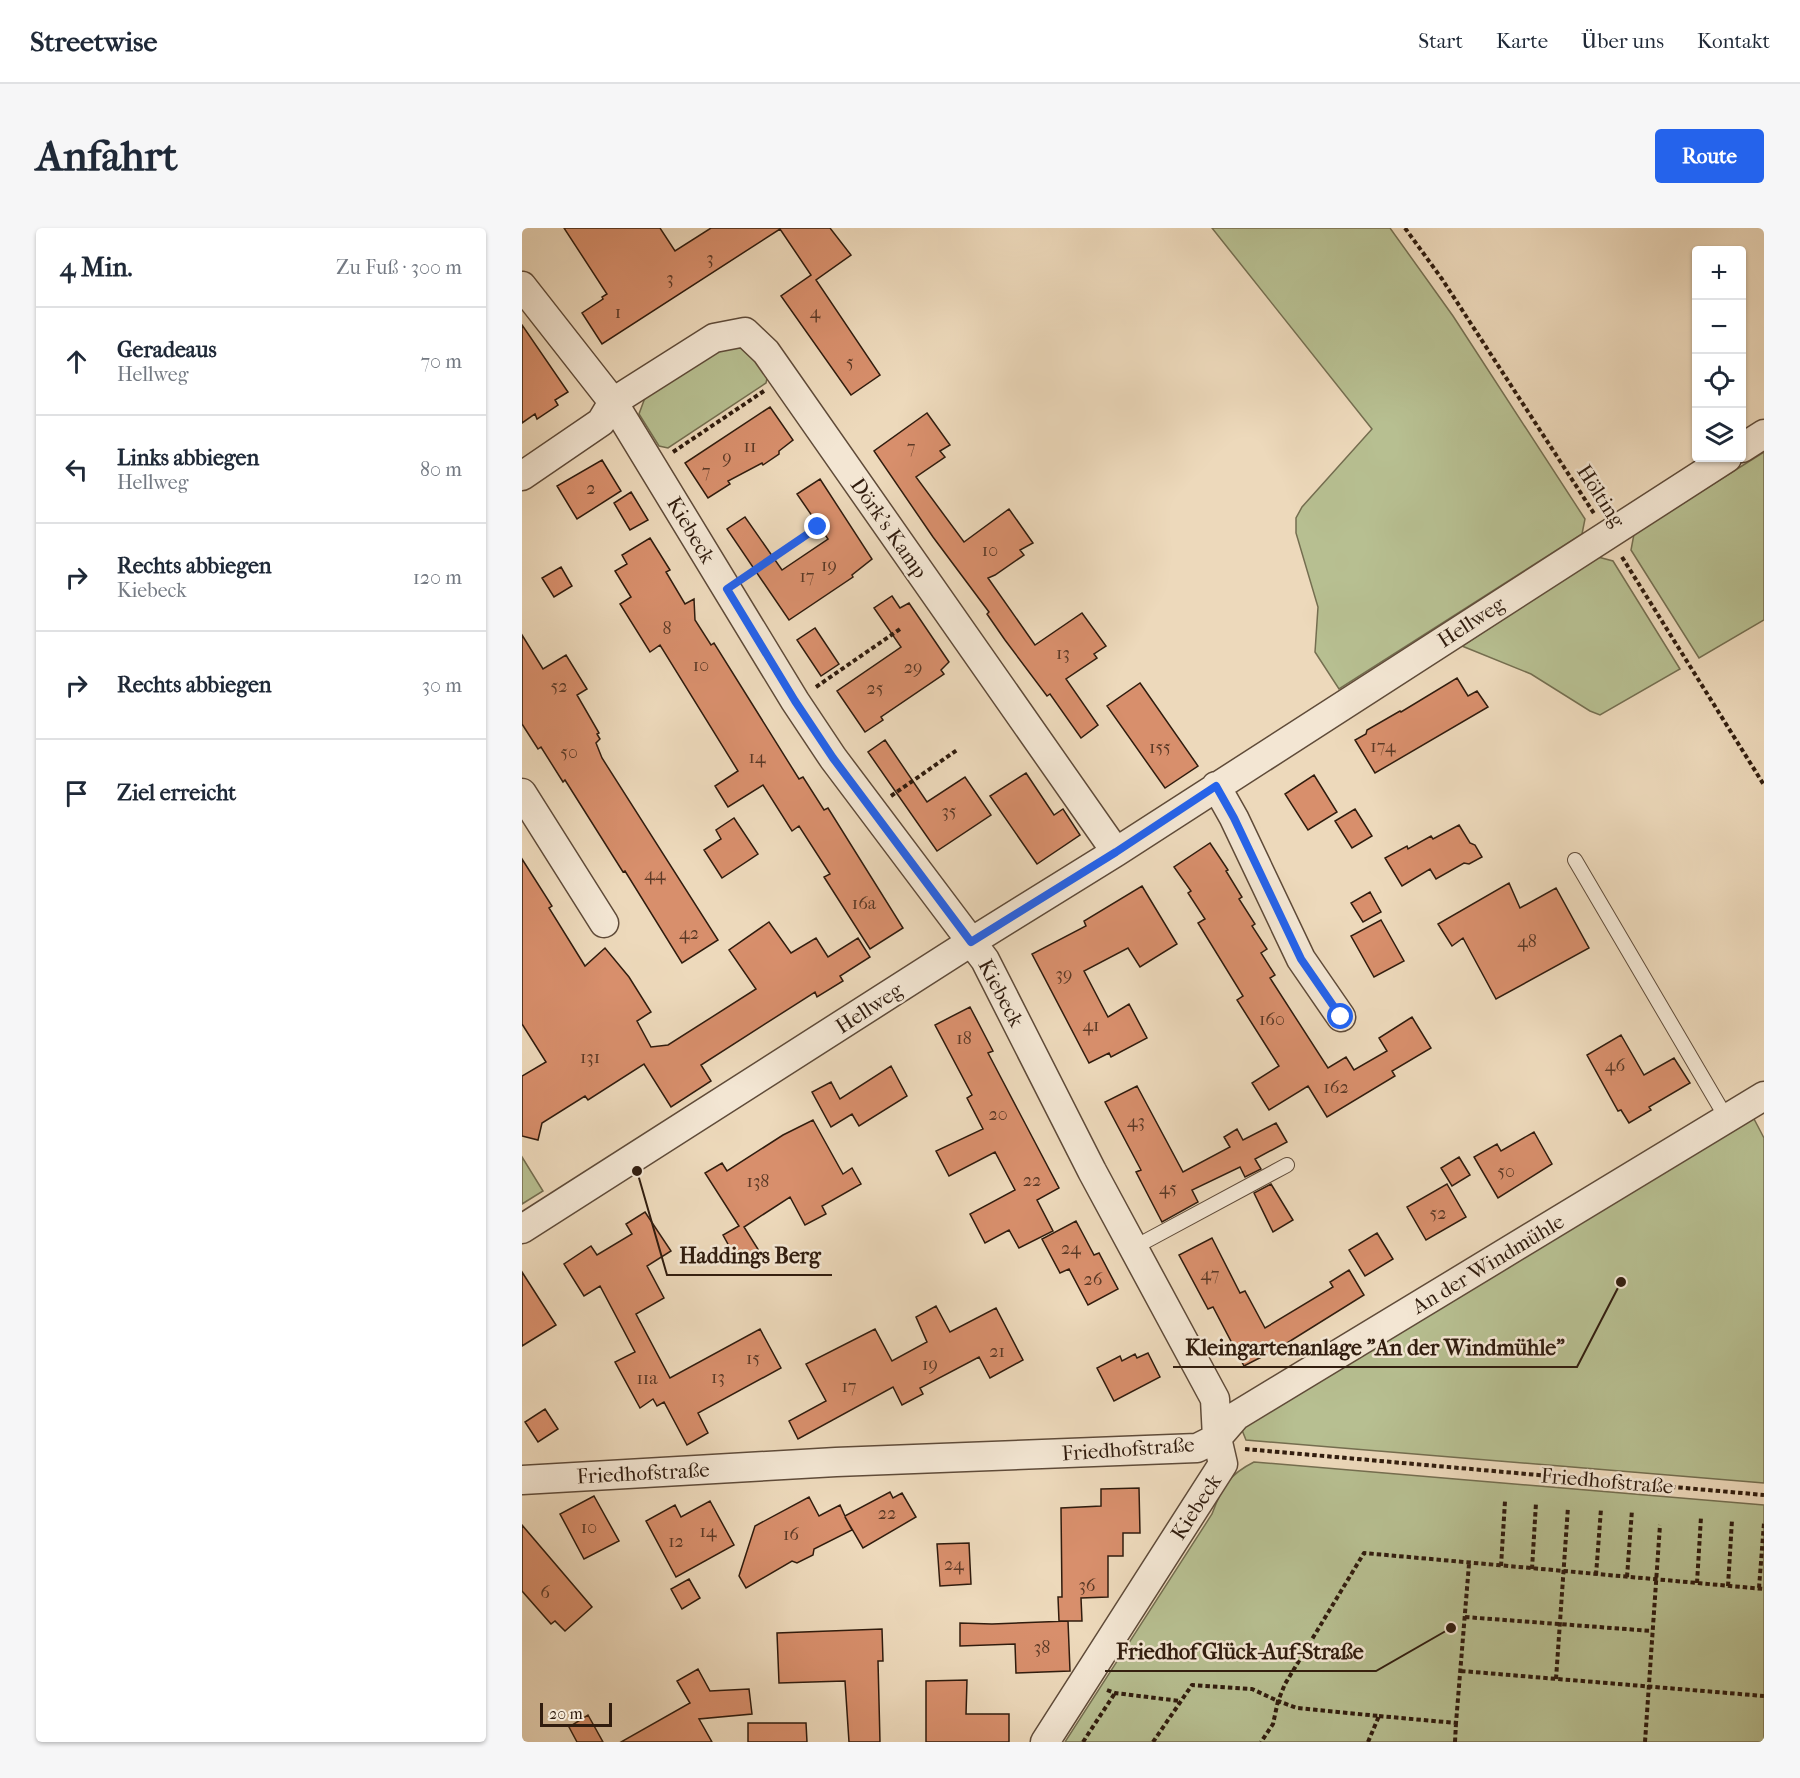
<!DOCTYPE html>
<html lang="de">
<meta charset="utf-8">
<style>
:root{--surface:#fff;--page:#f6f6f7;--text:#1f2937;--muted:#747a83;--line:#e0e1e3;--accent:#2563eb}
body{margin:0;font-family:"IM FELL French Canon",serif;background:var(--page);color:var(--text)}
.controls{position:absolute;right:18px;top:18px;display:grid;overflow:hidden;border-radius:6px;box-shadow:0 2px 4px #0004}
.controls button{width:54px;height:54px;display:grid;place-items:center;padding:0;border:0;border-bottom:2px solid var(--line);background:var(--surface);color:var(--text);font:30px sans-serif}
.scale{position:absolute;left:18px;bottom:15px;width:72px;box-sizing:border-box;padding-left:6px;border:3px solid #301c0e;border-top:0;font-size:16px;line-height:21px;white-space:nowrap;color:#301c0e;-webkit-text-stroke:4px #f3e6d3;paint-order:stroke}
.stop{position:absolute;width:18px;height:18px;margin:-14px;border:4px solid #2563eb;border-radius:50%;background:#fff}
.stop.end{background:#2563eb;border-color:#fff;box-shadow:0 2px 6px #0008}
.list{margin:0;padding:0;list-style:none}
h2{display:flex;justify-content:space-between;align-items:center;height:78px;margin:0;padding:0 24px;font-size:26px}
h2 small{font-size:20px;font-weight:400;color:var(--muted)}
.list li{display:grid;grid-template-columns:39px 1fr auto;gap:18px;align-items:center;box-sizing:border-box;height:108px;padding:0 24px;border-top:2px solid var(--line)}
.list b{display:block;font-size:22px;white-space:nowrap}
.list p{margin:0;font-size:20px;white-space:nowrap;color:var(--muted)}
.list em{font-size:20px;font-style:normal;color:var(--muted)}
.icon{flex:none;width:33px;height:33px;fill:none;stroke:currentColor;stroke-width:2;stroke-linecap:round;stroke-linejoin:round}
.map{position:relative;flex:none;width:1242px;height:1514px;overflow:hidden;border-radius:6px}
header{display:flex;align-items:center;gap:36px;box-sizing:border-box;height:84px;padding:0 30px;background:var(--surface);border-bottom:2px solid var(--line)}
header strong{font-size:28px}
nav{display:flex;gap:33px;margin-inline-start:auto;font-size:21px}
.intro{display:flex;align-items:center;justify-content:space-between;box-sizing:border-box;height:144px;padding:0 36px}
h1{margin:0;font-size:42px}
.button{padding:15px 27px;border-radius:6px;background:var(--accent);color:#fff;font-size:21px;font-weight:700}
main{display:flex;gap:36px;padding:0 36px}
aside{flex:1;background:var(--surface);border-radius:6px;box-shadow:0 2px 4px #0004}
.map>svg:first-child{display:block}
.green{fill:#b7bf91;stroke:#746e50;stroke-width:1.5}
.building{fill:#d88f6c;stroke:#301c0e;stroke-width:1.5}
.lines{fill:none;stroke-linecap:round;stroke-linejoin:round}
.service-casing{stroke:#5f4b39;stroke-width:16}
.minor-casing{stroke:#5f4b39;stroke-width:31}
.path{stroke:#301c0e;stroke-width:4;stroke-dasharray:4.5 3;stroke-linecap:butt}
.service{stroke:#f3e6d3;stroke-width:14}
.minor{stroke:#f3e6d3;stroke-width:28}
.route{stroke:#2563eb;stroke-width:8}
.labels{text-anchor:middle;stroke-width:5;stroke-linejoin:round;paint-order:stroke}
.number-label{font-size:18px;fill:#5a3926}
.street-label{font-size:21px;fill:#301c0e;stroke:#f3e6d3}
.leader{fill:none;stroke:#301c0e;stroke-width:2}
.callout-dot{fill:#301c0e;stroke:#f3e6d3;stroke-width:2}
.callout-label{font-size:22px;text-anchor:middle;font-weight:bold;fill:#301c0e;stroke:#f3e6d3;stroke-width:5;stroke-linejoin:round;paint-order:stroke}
</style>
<header>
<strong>Streetwise</strong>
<nav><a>Start</a><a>Karte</a><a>Über uns</a><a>Kontakt</a></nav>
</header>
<div class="intro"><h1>Anfahrt</h1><a class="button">Route</a></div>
<main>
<aside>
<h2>4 Min.<small>Zu Fuß · 300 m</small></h2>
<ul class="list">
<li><svg class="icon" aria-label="ahead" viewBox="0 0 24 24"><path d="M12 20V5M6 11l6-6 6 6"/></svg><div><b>Geradeaus</b><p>Hellweg</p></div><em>70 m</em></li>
<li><svg class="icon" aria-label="left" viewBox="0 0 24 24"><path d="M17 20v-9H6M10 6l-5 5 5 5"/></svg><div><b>Links abbiegen</b><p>Hellweg</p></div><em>80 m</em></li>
<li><svg class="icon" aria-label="right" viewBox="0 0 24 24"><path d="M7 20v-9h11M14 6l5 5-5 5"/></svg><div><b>Rechts abbiegen</b><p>Kiebeck</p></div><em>120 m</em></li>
<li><svg class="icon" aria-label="right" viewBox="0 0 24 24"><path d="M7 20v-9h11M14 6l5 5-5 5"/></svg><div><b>Rechts abbiegen</b></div><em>30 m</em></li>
<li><svg class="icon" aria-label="arrive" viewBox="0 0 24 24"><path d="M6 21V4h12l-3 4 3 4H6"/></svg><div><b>Ziel erreicht</b></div></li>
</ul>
</aside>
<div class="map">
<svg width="1242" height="1514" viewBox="0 0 1242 1514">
<rect width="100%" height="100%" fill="#edd9bb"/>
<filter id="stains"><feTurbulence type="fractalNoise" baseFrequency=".00333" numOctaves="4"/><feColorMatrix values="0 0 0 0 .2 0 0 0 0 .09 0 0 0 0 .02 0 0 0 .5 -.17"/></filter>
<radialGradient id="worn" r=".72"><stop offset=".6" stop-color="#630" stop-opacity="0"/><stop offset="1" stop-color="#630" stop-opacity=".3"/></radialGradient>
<path class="green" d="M690,0H868L931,88L1063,291L1060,306L817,461L793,424L796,379L774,305V290L780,279L850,201Z
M214,117L226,122L246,146L244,155L146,220L137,218L117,186L124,167L186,123Z
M1242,224V392L1177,430L1109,322L1112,306Z
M1076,329L1091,333L1158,441L1078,487L1068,483L1009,446L940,418Z
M1231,889L1242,910V1255L724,1212L718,1197Z
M0,929L21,963L0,976Z
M732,1234L1242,1277V1514H543L690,1286C700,1259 706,1247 732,1234Z"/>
<path class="building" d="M42,0H138L153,23L189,0H308L329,27L294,52L358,147L329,167L259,68L289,47L258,1L80,116L60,85L81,71L80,69L85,66Z
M0,97L46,164L33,172L36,177L15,191L13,186L0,195Z
M248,179L271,212L257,223V226L241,237L240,235L206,253L208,256L186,270L163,235Z
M405,185L428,217L418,223L423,229L394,249L442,314L487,281L511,315L498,322L502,327L473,347L466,350L513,417L560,385L584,418L572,426L575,430L544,451L576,497L559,510L528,466L525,468L483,412L465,386L467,384L411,309L352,223Z
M80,232L99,263L55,291L35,258Z
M298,251L350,331L330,347L331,349L267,392L205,301L223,289L260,342L306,311L275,266Z
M109,264L126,292L108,302L92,275Z
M128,310L148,342L144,344L163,376L172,371L173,392L189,417L192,415L277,551L281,549L302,582L306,580L381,700L348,721L302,649L308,646L277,598L270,603L241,557L206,579L193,558L216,543L138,417L128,424L98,376L109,369L93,343L105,336L100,327Z
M39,339L50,358L32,369L20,350Z
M370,368L378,380L387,375L427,434L419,442L422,446L359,489L361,492L343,504L315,463L379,419L352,380Z
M293,400L317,436L299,448L275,412Z
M0,407L21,441L44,427L65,461L55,467L77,505L75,506L78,511L74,515L80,530L196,712L160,735L103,643L101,644L43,552L41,554L19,519L16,521L0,496Z
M935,450L946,468L955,463L966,479L853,545L833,512L844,506L845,502L878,483L879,484Z
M618,455L676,538L643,560L585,478Z
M363,512L405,574L443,549L469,587L415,623L346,524Z
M504,545L532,587L541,581L558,607L515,636L468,568Z
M792,547L815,584L786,602L763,566Z
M833,581L850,608L830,620L813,593Z
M212,590L236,626L200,650L182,622L199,611L194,602Z
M937,597L948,615L953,617L960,629L947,636L942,635L914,651L908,641L880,658L863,630L885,618L886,621L909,608L911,611Z
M688,615L706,642L704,643L720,669L717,671L733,696L730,698L745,721L739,725L753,747L748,750L806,840L824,829L832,842L865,823L857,810L890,789L909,820L870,843L873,848L805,889L786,858L747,882L730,855L757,838L715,772L721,768L676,695L683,691L666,665L669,663L652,639Z
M0,631L30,678L27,680L63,738L83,720L107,749L129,784L115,793L129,819L146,817L234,761L207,722L247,694L269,725L294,710L306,729L336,710L348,729L318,748L321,753L295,769L293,764L179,837L189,853L149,879L122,836L66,872L63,868L20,895L16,912L0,908V848L24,834L0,796Z
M987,655L998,680L1034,660L1067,720L974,771L941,710L930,718L916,696Z
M620,658L655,716L618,739L606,720L562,743L586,789L607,776L625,810L589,829L587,825L567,835L510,726L564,698L562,693Z
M848,664L859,684L841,694L829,675Z
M859,692L882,733L852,749L829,708Z
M448,779L471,823L466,825L537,960L515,972L531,1003L497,1020L487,1002L463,1015L448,986L493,962L473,924L427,948L414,923L461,901L445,870L450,867L413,797Z
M1099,807L1122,847L1152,830L1168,855L1127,879L1129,882L1107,895L1099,882L1096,883L1065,827Z
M369,838L385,868L337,898L330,886L309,899L290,864L309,854L318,871Z
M615,858L661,944L708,919L702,909L715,901L721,912L754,895L765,914L733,931L739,941L723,949L718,939L670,962L676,974L640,994L614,944L619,942L583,874Z
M291,892L321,946L330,940L339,956L300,978L304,986L283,997L268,969L222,999L239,1026L221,1036L215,1025L212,1027L201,1007L217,998L183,945L200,935L205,943L261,907Z
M1012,904L1030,936L976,970L952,929L975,916L979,923Z
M937,929L948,947L930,958L919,940Z
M749,956L771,992L751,1004L732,965Z
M925,956L944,989L904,1012L885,979Z
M123,984L149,1023L125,1038L142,1070L114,1086L148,1150L238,1101L259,1140L176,1185L186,1205L165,1217L142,1174L135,1178L131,1171L118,1180L93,1134L113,1124L78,1058L62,1068L42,1036L69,1018L75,1027L110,1006L104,996Z
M554,993L572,1027L577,1025L596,1061L566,1077L547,1041L538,1045L520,1011Z
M855,1005L871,1031L843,1048L827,1022Z
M690,1010L718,1065L723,1063L743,1100L811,1059L808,1054L827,1042L842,1067L757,1120L722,1138L691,1079L686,1081L657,1027Z
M0,1044L34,1097L0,1118Z
M414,1078L428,1104L474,1080L501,1132L468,1150L457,1129L398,1160L401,1166L380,1177L371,1159L276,1211L267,1193L304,1173L284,1136L353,1101L370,1133L405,1114L394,1089Z
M626,1125L638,1149L592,1173L575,1140L598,1128L600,1133L613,1126L615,1130Z
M23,1181L36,1201L16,1214L3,1194Z
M617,1260L618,1305H601V1328H586V1369L559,1370L560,1393H537L536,1369H540L539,1280L579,1278V1261Z
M368,1264L371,1270L380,1265L394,1289L341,1320L323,1289L330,1302L292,1321L291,1327L275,1335L270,1333L224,1360L217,1348L233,1298L287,1269L297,1288L318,1277L323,1288Z
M72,1268L97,1313L62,1331L38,1286Z
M188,1273L212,1317L154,1349L124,1293L153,1277L159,1289Z
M0,1297L70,1379L43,1403L33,1393L29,1396L0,1363Z
M447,1315L449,1356L418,1358L415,1316Z
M167,1351L178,1370L160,1381L149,1361Z
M546,1393L548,1443L494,1445L493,1416L438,1418V1395L470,1396Z
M360,1401L361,1433H356L358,1514H327L323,1453L257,1455L255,1405Z
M176,1441L188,1463L227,1461L230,1486L177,1491L190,1514H99L168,1475L155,1453Z
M445,1452L444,1486H487V1514H404V1453Z
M66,1487L81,1514H55L47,1499Z
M226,1495H284L285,1514H226Z"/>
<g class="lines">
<defs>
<path id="service" d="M1053,632L1205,891
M611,1020L765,937"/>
<path id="minor" d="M0,58L91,174L273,473L311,530L463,732L570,943L693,1171L695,1210L701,1236L523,1514
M1220,220L1242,206
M0,248L79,194L91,174L192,110L223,104L244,124L594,624
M694,558L712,590L779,731L819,789
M0,565L82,695
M0,1001L449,714L594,624L1205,230
M0,1252L314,1234L675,1220L695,1210L714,1188L1242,868"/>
</defs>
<use href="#service" class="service-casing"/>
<use href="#minor" class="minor-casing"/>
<path class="path" d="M883,0L920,51L1073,287
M151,224L242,163
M1100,329L1242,557
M226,347L296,299
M294,459L378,401
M369,568L435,522
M723,1221L1242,1267
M979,1338L983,1273
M1010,1341L1014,1275
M1074,1347L1079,1281
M1105,1349L1110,1282
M1175,1355L1179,1289
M1206,1358L1210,1292
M1237,1360L1242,1295
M943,1389L1130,1403
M939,1443L1242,1468
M1034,1451L1046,1279
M585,1462L593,1465L658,1473
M857,1488L934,1495L947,1336
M561,1514L593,1465
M631,1514L670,1457L730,1461L756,1473L751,1496L739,1514
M846,1514L857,1488L775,1480L756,1473L763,1456L842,1325L1242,1361
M933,1514L934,1495
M1123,1514L1138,1297"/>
<use href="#service" class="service"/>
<use href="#minor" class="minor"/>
</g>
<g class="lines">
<path class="route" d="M296,299L205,361L273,473L311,530L449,714L594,624L694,558L712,590L779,731L819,789"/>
</g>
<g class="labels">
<g class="number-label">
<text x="188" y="36">3</text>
<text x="148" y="56">3</text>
<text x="96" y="90">1</text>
<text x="293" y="90">4</text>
<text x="328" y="140">5</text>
<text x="228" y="224">11</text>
<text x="389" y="225">7</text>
<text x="205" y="235">9</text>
<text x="184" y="249">7</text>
<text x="69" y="266">2</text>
<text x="468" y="328">10</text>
<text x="307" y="343">19</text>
<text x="285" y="354">17</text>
<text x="145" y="406">8</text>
<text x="541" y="431">13</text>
<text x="179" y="443">10</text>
<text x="391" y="445">29</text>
<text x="37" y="464">52</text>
<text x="353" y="466">25</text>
<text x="861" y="524">174</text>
<text x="638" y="525">155</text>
<text x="47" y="530">50</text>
<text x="235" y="535">14</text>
<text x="427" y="589">35</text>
<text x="133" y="652">44</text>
<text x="342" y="681">16a</text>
<text x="167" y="711">42</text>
<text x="1005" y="719">48</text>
<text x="542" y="752">39</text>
<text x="750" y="797">160</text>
<text x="569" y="803">41</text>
<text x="442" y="816">18</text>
<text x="68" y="835">131</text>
<text x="1093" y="843">46</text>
<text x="814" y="865">162</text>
<text x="476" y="892">20</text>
<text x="614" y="899">43</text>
<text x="984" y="949">50</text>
<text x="510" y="958">22</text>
<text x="236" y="959">138</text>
<text x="646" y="966">45</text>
<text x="916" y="991">52</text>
<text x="549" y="1026">24</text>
<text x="688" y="1052">47</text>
<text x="571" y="1057">26</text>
<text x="475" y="1129">21</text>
<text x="231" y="1136">15</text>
<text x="408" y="1142">19</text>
<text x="196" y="1155">13</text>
<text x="125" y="1156">11a</text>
<text x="327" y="1164">17</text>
<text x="365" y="1291">22</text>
<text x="67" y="1305">10</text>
<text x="186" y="1309">14</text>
<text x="269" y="1312">16</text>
<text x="154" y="1319">12</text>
<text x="432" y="1342">24</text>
<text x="565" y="1363">36</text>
<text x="23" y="1370">6</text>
<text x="520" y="1425">38</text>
</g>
<g class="street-label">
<text transform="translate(1079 268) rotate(57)" y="7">Hölting</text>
<text transform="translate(367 300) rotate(55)" y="7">Dörk's Kamp</text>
<text transform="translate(169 302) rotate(59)" y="7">Kiebeck</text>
<text transform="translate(949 394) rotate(-33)" y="7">Hellweg</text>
<text transform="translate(479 765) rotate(62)" y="7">Kiebeck</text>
<text transform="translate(347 780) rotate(-33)" y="7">Hellweg</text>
<text transform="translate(966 1036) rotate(-31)" y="7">An der Windmühle</text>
<text transform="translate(606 1221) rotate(-4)" y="7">Friedhofstraße</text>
<text transform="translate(121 1245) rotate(-3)" y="7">Friedhofstraße</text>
<text transform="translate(1085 1253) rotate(5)" y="7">Friedhofstraße</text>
<text transform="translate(674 1279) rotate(-57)" y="7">Kiebeck</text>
</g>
</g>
<path class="leader" d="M115 943L145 1047H310M1099 1054L1055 1139H651M929 1400L854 1443H583"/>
<g class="callout-dot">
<circle cx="115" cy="943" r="6"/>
<circle cx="1099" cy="1054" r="6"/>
<circle cx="929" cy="1400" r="6"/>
</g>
<g class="callout-label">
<text x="228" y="1035">Haddings Berg</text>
<text x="853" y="1127">Kleingartenanlage "An der Windmühle"</text>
<text x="718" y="1431">Friedhof Glück-Auf-Straße</text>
</g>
<rect width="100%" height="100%" filter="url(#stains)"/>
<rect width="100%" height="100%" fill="url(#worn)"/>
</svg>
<div class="controls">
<button>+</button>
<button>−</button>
<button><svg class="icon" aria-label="locate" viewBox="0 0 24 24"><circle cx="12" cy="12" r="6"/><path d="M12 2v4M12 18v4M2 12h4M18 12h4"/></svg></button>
<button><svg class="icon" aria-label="layers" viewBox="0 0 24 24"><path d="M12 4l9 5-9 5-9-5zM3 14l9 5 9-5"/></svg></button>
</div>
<div class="scale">20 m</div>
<div class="stop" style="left:819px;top:789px"></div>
<div class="stop end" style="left:296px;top:299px"></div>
</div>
</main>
